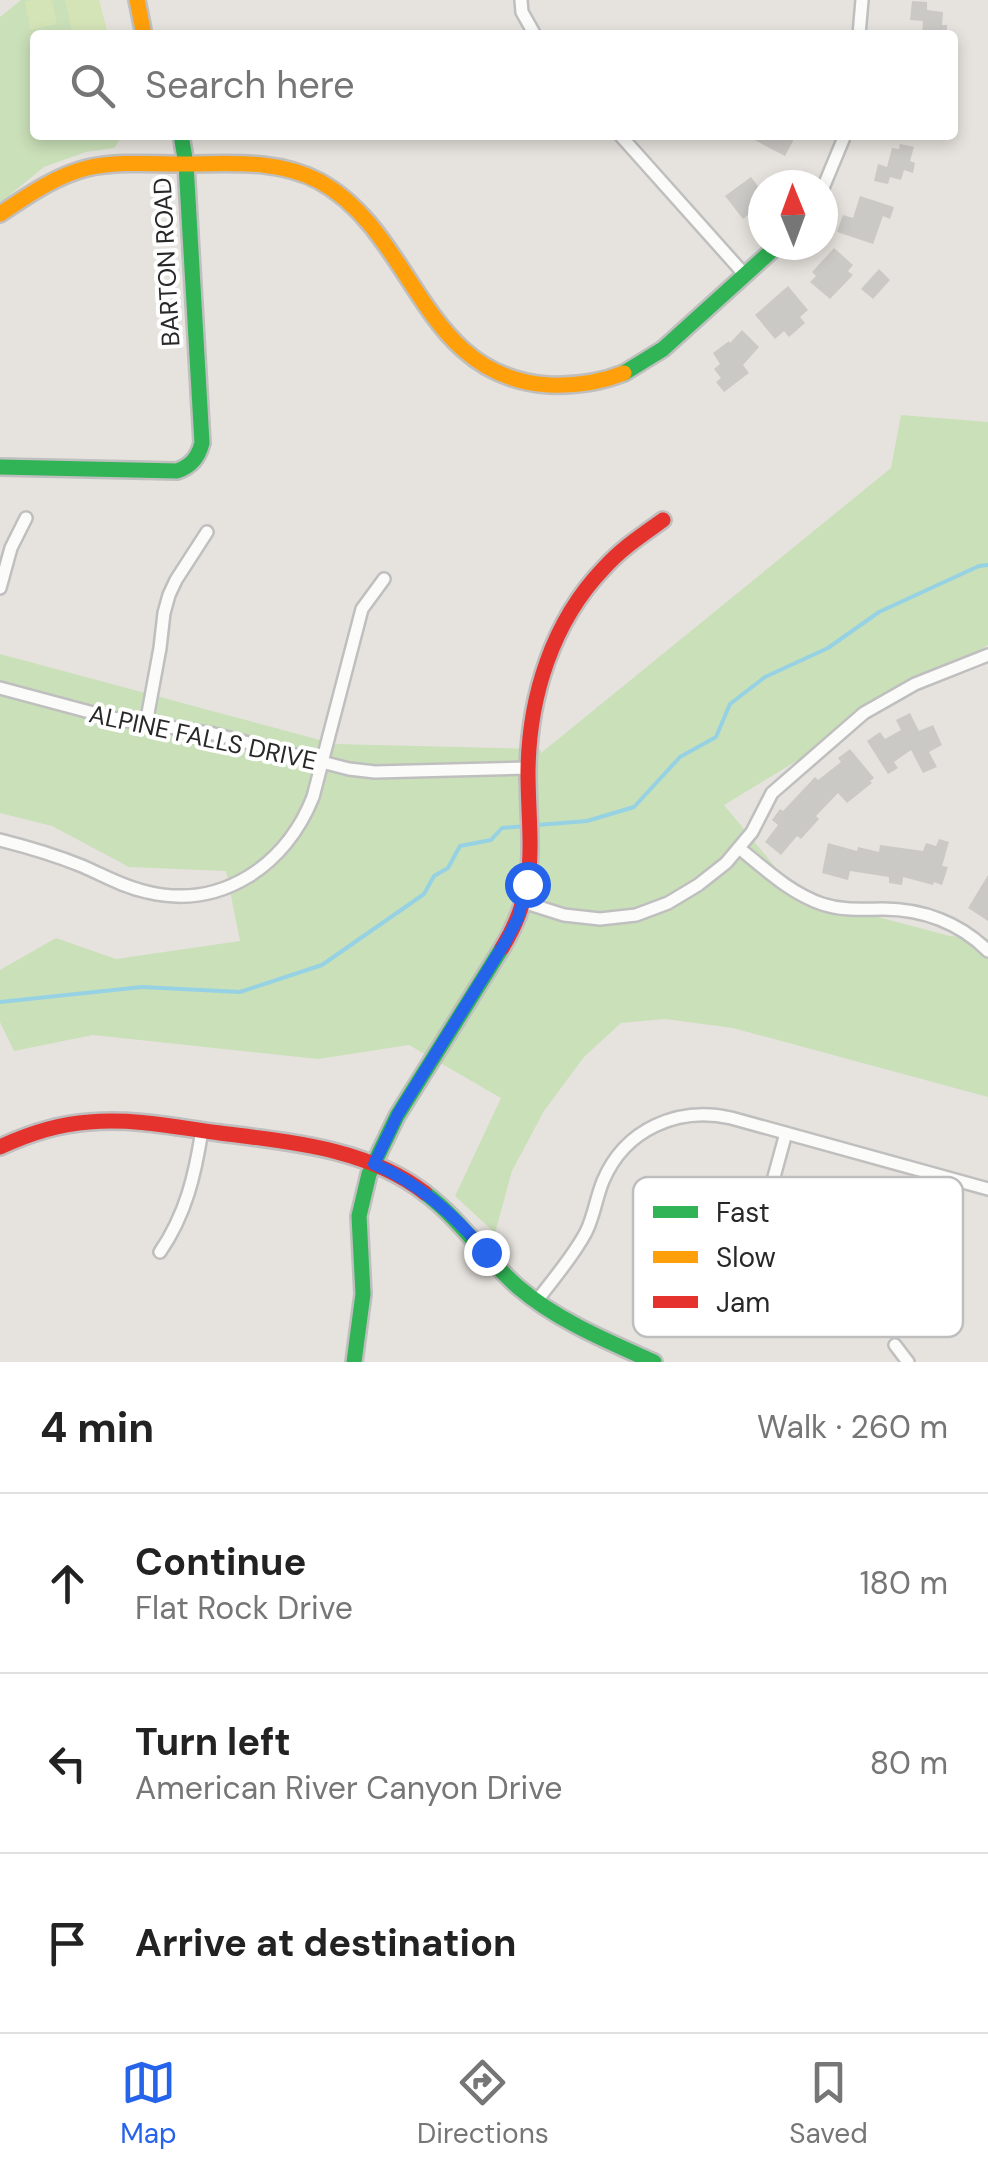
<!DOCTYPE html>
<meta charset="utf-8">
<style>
:root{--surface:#fff;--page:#f2f2f2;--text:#222;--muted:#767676;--line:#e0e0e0;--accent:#2563eb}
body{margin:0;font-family:"DM Sans",sans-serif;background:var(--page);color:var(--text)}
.compass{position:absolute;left:748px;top:170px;width:90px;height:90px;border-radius:50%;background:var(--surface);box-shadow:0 5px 15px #0003;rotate:359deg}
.stop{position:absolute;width:30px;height:30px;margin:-22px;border:8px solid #2563eb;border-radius:50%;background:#fff}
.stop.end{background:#2563eb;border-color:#fff;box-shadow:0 2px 10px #0008}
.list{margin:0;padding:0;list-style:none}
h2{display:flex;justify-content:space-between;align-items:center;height:130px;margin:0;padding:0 40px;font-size:42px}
h2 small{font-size:32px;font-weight:400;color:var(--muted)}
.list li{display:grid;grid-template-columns:65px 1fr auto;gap:30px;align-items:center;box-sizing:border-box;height:180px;padding:0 40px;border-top:2px solid var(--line)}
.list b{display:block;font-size:38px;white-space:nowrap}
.list p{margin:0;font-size:32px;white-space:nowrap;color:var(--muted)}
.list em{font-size:32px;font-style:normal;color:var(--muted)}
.icon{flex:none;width:55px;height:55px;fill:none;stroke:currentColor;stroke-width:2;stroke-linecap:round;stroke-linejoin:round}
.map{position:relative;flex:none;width:988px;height:1362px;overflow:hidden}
.search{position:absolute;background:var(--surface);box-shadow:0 5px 15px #0003;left:30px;right:30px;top:30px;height:110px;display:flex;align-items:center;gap:25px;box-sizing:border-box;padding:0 35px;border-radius:10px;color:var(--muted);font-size:38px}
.sheet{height:670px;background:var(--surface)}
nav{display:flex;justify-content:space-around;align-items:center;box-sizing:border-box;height:140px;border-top:2px solid var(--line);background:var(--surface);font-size:28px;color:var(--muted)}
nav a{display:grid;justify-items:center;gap:5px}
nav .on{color:var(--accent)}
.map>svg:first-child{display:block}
.green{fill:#cae0b9}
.pitch{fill:#d4e4b7}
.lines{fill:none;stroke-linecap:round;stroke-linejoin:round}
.stream{stroke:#96d2e3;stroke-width:4}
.building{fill:#cbc9c5}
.street-casing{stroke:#c0bfbf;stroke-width:16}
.fast-casing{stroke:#c0bfbf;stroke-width:20}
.slow-casing{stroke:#c0bfbf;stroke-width:20}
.jam-casing{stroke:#c0bfbf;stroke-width:20}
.street{stroke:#fbfbfa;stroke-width:11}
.fast{stroke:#30b455;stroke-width:15}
.slow{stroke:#ff9f0a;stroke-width:15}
.jam{stroke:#e5322d;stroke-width:15}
.route{stroke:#2563eb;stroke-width:12}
.labels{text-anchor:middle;stroke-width:8;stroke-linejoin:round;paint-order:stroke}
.street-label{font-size:25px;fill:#282828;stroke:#fff}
.key{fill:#fff;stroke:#bebebe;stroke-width:2.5}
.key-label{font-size:28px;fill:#282828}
</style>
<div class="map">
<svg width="988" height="1362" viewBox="0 0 988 1362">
<rect width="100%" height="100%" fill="#e6e3de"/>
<path class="green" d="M21,0H99L108,35H35V135H119V141L114,148L86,152L44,167L0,203V17Z
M901,415L988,422V645L724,805L799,896L950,936L988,939V1097L733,1028L665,1019L621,1023L584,1057L544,1111L512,1171L495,1233L455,1196L501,1098L409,1045L318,1059L93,1035L14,1051L0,1022V970L56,938L116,959L240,941L226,871L129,867L52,826L0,813V654L335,744L540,749L541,753L891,468Z"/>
<path class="pitch" d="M33,0H52L57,24L30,30L25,1Z
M65,0H99L108,35H73Z"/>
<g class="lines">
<path class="stream" d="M537,825L587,821L634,807L680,757L716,737L730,704L765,677L828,648L879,612L979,566L988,565
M0,1002L142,987L240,992L322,965L424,894L434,876L448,868L460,846L491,840L502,828L527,826"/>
</g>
<path class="building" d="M912,1L927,2V10L943,12L942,25H947V34L922,35L923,21L910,20Z
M745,135H787L794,139L785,156Z
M900,144L914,147L910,161L915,163L913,173L904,170L901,180L890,177L888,184L874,181L878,164L887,167L892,148L899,149Z
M751,177L763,193V203L743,219L725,196Z
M860,196L894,207L890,219L883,216L873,244L837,232L843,215L853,218Z
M834,248L853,265L848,271L853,275L830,299L810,282L816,276L812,272Z
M879,269L890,280L873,299L861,289Z
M788,286L808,310L800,317L805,323L789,337L784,331L775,339L755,315Z
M742,330L759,347L743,365L749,373L724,392L716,382L721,378L714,369L720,364L713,353L729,341L730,343Z
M910,713L919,731L933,725L942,745L929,752L937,767L923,773L911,750L894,762L898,768L888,774L867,741L880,732L885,739L901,730L896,720Z
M850,749L874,778L870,781L872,783L847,803L838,793L816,816L819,819L801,839L797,836L781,855L765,842L778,825L772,820L780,809L783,811L815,777L818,780L841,762L838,758Z
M939,839L949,842L942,866L948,867L942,885L934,882L933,885L903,877L902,885L889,883V877L850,871L848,880L822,873L828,843L857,851L858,847L879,852L880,845L923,851L926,843L936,846Z
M988,875V921L968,908Z"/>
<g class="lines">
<defs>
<path id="street" d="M521,0L522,12L535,35
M859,35L862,0
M620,135L745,275
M823,188L845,135
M0,588L11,548L26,518
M0,688L112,718L214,734L349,769L375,772L528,768
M146,724L160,648L164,613L169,595L176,580L207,532
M0,840C28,847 55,855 82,866C103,875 123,887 147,892C222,910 286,865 313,797L362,609L384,579
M739,848C765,869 790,893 822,904C843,911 862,909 883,909C923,909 960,923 988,951
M523,902L564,915L600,919L636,915L668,903L698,885L726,863L752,832L772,793L864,713L915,684L988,655
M160,1252C186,1214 195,1175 202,1130
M754,1266L757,1239L786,1133
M536,1302C553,1279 573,1257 586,1232C594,1216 596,1198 603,1181C625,1129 678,1106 731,1118L988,1189
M895,1345L908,1362"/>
<path id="fast" d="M624,373L663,349L778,245
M0,467L177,471C191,466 198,458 202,443L186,164L181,135
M425,1193C461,1220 485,1258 518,1287C558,1321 607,1341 654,1362
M354,1362L363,1294L359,1216L369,1174L397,1116L502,948"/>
<path id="slow" d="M137,0L144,35
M0,214C27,196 55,176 87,168C119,161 153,164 185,164C231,164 277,159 319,181C416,234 420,377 549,385C576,386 599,383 624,373"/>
<path id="jam" d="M502,948C541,885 528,840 528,771C529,697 552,622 604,568C621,549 642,535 663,520
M0,1147C28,1134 58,1124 89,1122C133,1118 176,1127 220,1133C290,1142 367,1148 425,1193"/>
</defs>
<use href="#street" class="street-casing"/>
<use href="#fast" class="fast-casing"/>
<use href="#slow" class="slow-casing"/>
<use href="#jam" class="jam-casing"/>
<use href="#street" class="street"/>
<use href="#fast" class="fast"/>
<use href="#slow" class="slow"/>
<use href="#jam" class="jam"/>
</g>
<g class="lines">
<path class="route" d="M486,1252C454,1215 419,1183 374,1164L398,1114L506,941L518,918L527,884"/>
</g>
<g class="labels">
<g class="street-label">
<text transform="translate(166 262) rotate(-93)" y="9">BARTON ROAD</text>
<text transform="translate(203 737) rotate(12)" y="9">ALPINE FALLS DRIVE</text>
</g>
</g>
<rect x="633" y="1177" width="330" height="160" rx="15" class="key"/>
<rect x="653" y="1206" width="45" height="12" fill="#30b455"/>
<rect x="653" y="1251" width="45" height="12" fill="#ff9f0a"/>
<rect x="653" y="1296" width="45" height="12" fill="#e5322d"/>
<g class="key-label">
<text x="716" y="1222">Fast</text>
<text x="716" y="1267">Slow</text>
<text x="716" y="1312">Jam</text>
</g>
</svg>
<svg class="compass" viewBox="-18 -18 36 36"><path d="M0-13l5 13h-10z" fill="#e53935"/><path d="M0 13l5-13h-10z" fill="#767676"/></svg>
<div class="stop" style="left:527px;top:884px"></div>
<div class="stop end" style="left:486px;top:1252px"></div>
<div class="search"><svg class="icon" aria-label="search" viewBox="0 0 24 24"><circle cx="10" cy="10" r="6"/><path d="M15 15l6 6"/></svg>Search here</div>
</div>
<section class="sheet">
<h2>4 min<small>Walk · 260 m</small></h2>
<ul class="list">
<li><svg class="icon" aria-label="ahead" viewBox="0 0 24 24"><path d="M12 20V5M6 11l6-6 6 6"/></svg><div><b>Continue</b><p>Flat Rock Drive</p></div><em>180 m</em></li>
<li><svg class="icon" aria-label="left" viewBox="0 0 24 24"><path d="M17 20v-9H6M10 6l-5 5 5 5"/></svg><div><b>Turn left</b><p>American River Canyon Drive</p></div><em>80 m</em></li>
<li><svg class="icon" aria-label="arrive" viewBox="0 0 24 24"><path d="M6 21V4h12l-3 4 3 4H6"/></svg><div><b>Arrive at destination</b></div></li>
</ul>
</section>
<nav>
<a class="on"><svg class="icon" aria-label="map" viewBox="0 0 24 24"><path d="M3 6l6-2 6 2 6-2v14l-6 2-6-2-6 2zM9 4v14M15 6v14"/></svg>Map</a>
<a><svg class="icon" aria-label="directions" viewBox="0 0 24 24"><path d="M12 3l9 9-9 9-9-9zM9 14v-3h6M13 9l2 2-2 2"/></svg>Directions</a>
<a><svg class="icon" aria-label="saved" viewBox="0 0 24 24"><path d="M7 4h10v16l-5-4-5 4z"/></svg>Saved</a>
</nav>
